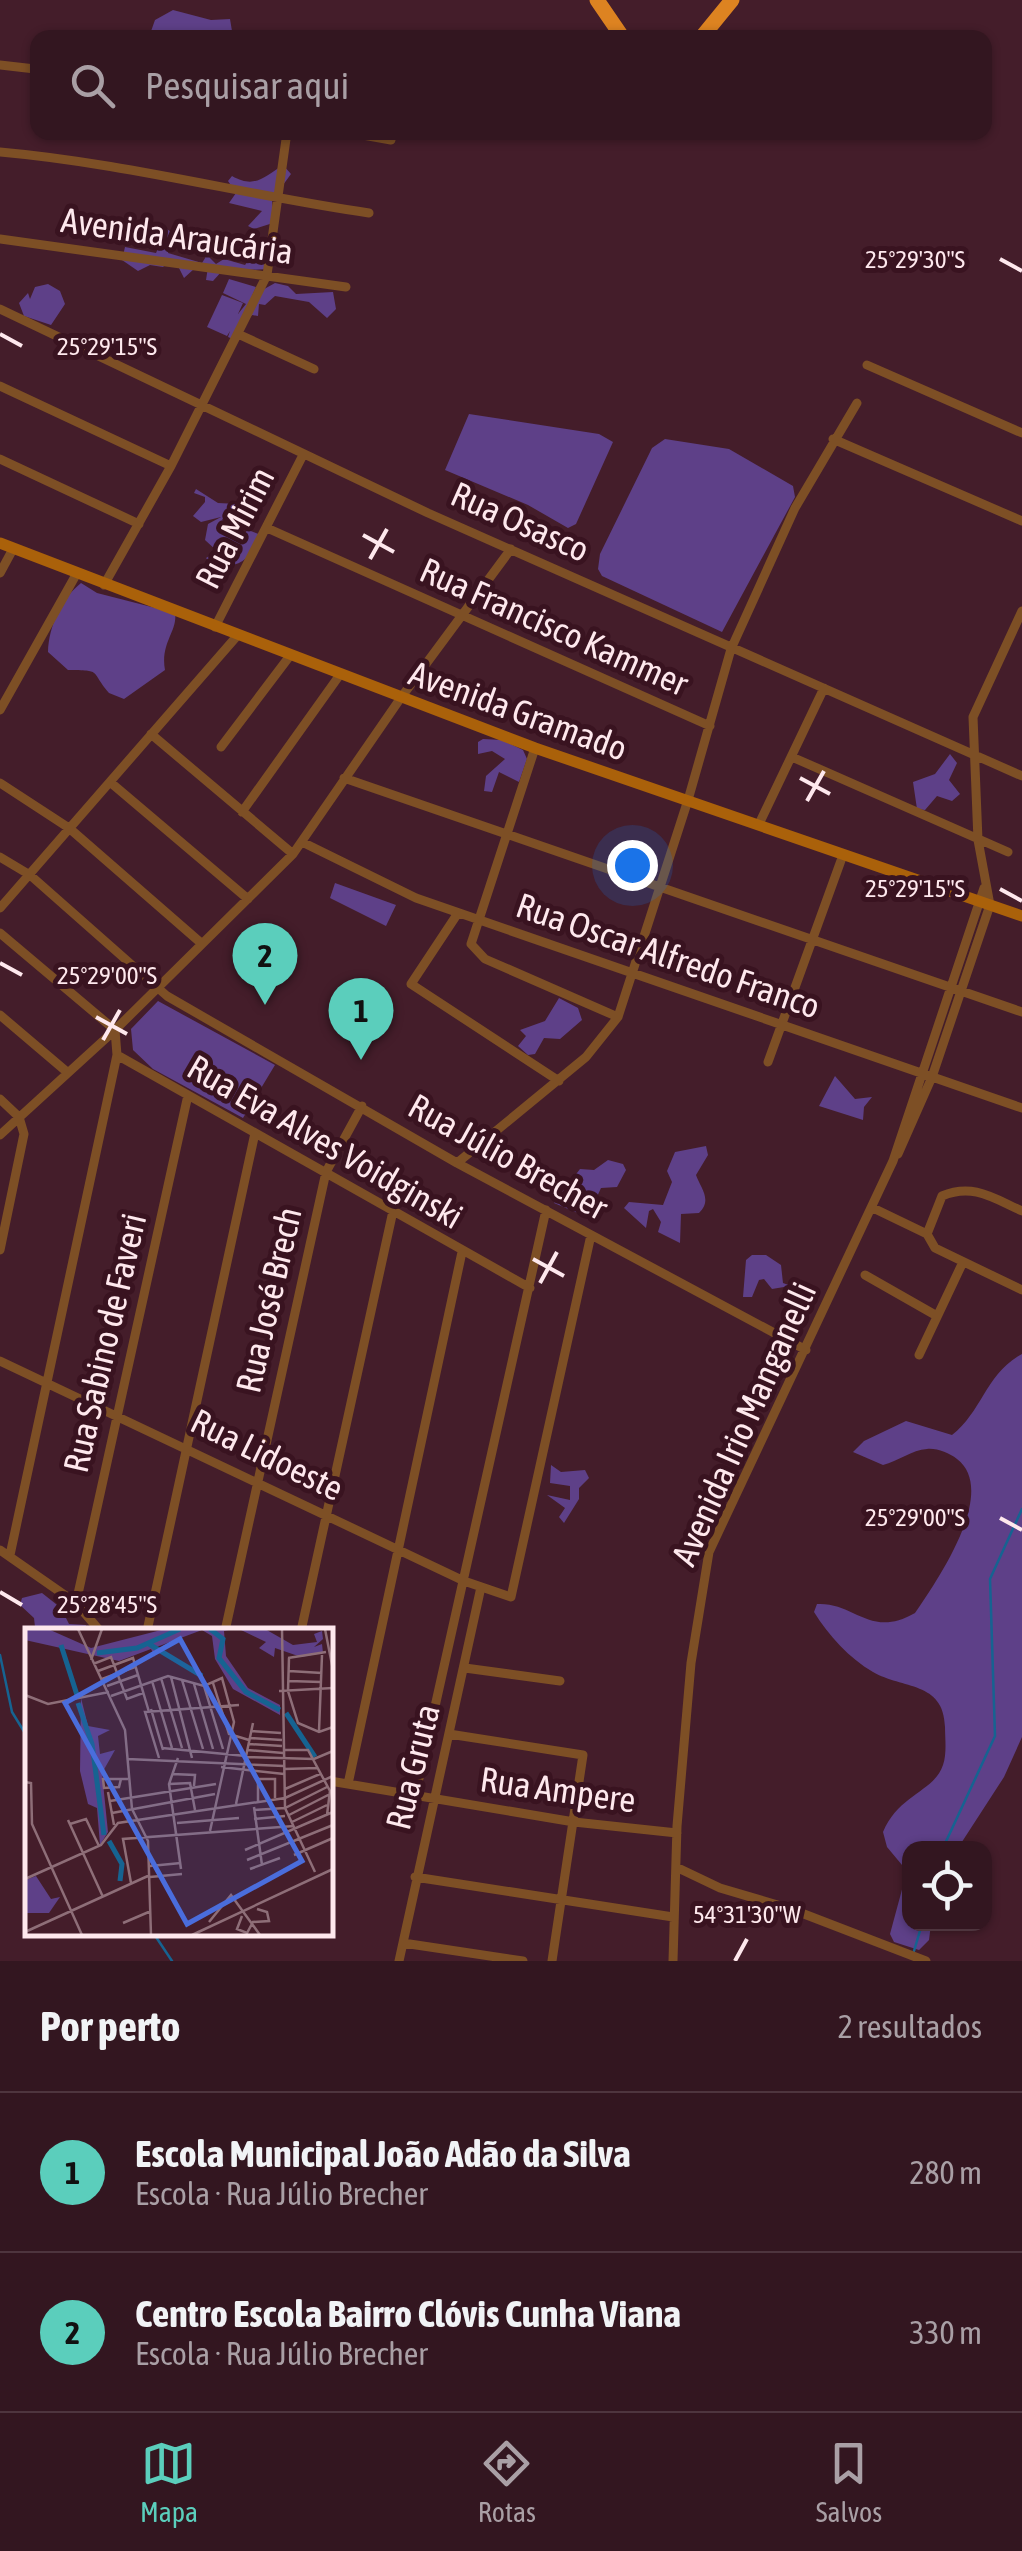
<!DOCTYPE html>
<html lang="pt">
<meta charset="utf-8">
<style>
:root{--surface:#331620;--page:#3e232d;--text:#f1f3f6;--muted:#a99fa5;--line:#4e353e;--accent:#5bcebc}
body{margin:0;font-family:"Asap Condensed",sans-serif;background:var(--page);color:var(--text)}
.controls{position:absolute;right:30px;bottom:30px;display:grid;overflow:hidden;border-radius:20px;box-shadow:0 2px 8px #0004}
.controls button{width:90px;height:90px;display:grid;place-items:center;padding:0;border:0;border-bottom:2px solid var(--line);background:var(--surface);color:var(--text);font:50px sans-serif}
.you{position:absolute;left:632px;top:865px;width:35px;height:35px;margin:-25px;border:8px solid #fff;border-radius:50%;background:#1a73e8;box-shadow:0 0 0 15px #1a73e833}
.badge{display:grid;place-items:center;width:65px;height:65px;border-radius:50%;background:var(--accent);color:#111;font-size:32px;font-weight:700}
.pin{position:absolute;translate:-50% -82px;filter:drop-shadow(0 2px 5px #0008)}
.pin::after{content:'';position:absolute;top:52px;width:35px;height:30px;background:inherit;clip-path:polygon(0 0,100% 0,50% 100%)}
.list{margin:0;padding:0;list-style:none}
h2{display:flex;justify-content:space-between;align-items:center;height:130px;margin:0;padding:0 40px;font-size:42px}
h2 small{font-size:32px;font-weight:400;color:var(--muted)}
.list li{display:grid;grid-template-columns:65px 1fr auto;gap:30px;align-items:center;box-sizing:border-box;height:160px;padding:0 40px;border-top:2px solid var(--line)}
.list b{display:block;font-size:38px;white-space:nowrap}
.list p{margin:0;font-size:32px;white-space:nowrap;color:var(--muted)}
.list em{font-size:32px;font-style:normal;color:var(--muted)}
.icon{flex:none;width:55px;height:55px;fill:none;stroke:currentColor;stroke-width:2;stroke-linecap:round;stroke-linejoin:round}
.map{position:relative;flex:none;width:1022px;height:1961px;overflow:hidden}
.search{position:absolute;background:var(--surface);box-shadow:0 2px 8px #0004;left:30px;right:30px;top:30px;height:110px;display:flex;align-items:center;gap:25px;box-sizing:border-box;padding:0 35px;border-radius:20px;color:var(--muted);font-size:38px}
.sheet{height:450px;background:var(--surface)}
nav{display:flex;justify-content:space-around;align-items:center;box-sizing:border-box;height:140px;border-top:2px solid var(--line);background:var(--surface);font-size:28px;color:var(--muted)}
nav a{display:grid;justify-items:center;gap:5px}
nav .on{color:var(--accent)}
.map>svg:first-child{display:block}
.green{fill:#5e4088}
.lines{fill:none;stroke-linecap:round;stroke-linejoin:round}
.stream{stroke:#166391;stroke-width:2.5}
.street{stroke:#7d4f25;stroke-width:9}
.secondary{stroke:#aa610a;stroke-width:11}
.highway{stroke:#dd8321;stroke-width:15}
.ticks{fill:none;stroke:#fee8ed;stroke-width:4}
.labels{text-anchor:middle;stroke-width:10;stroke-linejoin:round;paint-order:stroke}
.street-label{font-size:35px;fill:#fee8ed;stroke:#391320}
.inset-river{fill:none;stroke:#166391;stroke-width:5}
.inset-road{fill:none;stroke:#8e6e78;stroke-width:2.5}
.view{fill:#4a6ddc;fill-opacity:0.15;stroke:#4a6ddc;stroke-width:5}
.inset-edge{fill:none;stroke:#fee8ed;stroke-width:5}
.ticks-label{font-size:25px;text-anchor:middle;fill:#fee8ed;stroke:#391320;stroke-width:10;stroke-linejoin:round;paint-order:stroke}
</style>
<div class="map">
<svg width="1022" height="1961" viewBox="0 0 1022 1961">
<rect width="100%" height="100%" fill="#441d2a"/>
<path class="green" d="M173,10L211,20L230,19L233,37H149L155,20Z
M283,165L291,174L272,200L273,223L254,229L248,226L262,211L229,203L236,193L228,181L232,176C255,189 264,177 283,165Z
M167,229L172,233L168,253L202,263L207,255L216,264L224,259L245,265L264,240L269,269L222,271L213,281L206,280L208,267L194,269L184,278L178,266L168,262L163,267L150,265L138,271L122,260L125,247L156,253Z
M229,279L256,287L252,296L275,283L288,286L296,294L333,292L336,309L327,318L309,302L275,296L265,305L259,304L258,316L252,315L233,339L228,337L230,331L227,336L207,327L222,295L243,303L238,314L246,304L223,293Z
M48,284L60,291L65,304L51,325L24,316L19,303L28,293L30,299L35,287Z
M469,414L599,434L613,442L576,524L568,528L528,505L445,470Z
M665,439L729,449L793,486L795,497L722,632L602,576L598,569L600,554L652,448Z
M196,489L218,503L238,504L233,517L222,519L232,535L241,536L248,530L261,535C250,560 239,569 212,565L206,558L217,551L205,540L208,524L221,517L201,522L193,516L205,502V497L194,493Z
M81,583L97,593L175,613C178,631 160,643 165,670L124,699L109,693C89,669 103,671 68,670L48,652C49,626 61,599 81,583Z
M483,739L502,740L523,750L527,759L519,782L499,772L492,792L484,791L486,776L505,759L492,751L478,754V742Z
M950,754L957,763L949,780L960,794L952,801L937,796L925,810L917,809L913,782L935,774Z
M335,883L396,905L386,926L330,898Z
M559,998L578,1008L582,1020L560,1039L544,1038L535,1054L528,1055L518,1046L526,1036L520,1030L545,1021Z
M158,1001L275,1065L243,1118L153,1069L133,1050L131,1029Z
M835,1076L855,1099L872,1097L864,1107L863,1120L819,1106Z
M706,1146L708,1155L696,1175C700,1187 713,1200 699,1213L681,1214L680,1243L658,1232L661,1222L653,1209L649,1211L646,1228L624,1208L629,1202L663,1205L672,1182L667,1171L675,1152Z
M608,1160L623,1164L626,1170L617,1187L601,1188L596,1199L580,1191L569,1194L570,1203L577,1196L587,1201L580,1214L554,1203L580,1169L594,1170Z
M766,1255L781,1265L783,1283L816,1295L815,1301L792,1296L784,1287L772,1289L764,1279L759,1280L752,1297H743L746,1260L752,1255Z
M1022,1354V1737L1004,1777L958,1848H910V1924H931L929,1940L919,1950L894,1942L890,1934L907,1871L887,1847L883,1832C899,1794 934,1792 943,1765C947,1753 945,1739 945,1727C944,1681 902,1689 873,1672C849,1658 829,1636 814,1612L817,1604C855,1602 870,1639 915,1613C937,1581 999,1491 957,1459C949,1453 937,1448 927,1449C912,1450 898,1461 883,1465L853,1452L864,1441L906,1421L952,1435C982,1412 986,1373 1022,1354Z
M551,1465L561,1472L585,1470L589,1478L579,1488V1499L564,1523L559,1517L565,1508L547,1495L570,1500V1486L550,1483Z
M42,1593L61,1608L69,1624L86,1625L85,1631L35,1627L34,1618L20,1605L22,1598Z"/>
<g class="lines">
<path class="stream" d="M0,1655L12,1712L28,1738
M943,1848L995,1736L990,1579L1022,1509
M154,1934L172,1961
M914,1951L922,1924"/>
<path class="street" d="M0,65L35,69
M346,132L391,140
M0,152C124,163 245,195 369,213
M0,239L346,287
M0,309L428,513L1022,776
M238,334L314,369
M867,365L1022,433
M0,386L171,466
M833,439L1022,521
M0,459L139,524
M267,528L710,726
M0,573L13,549
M104,585L171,466L267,275L287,132
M215,627L303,455
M0,710L77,573
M151,734L293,854
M221,747L289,657
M535,748L471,944L485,959L618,1017
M792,757L1008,852
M344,778L1022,1012
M110,782L248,899
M0,783L69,828L201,943
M242,812L339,676
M759,824L824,688
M302,842L416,898L1022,1108
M0,857L30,875L167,996L457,1163L806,1350
M0,908L237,636
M458,913L411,984L559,1081
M0,933L115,1030L117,1055L530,1288
M0,1015L67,1072
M768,1062L843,855
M0,1099L19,1117L24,1134L0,1250
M0,1135L115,1030L293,854L400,699L511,549
M898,1154L932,1077L990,905L978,840L973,717L1022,611
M457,1163L586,1057L618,1017L688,800L731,649L795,508L857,403
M873,1208L927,1234L935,1248L1022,1290
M927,1234L942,1196C973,1183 993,1198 1022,1211
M865,1275L937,1316
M919,1355L963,1262
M0,1361L464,1581L511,1597L591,1235
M0,1550L76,1603L100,1631
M10,1555L117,1055
M76,1603L188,1095
M147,1631L255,1133
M225,1631L326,1172L362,1106
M301,1631L393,1211
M465,1668L560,1681
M449,1734L583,1755L552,1961
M330,1781L574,1822L677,1833
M348,1784L462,1252
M415,1796L546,1210
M676,1867L720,1888L791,1909L926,1961
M415,1877L673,1917
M403,1943L523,1961
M399,1961L481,1587
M673,1961L677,1826L691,1663L709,1552L893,1161L984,888"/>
<path class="secondary" d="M0,543L535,748L1022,916"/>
<path class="highway" d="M597,0L623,38
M701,38L732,0"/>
</g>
<path class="ticks" d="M1000,259L1022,271M0,334L22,346M363,535L394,552M370,559L387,529M800,778L830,794M807,801L824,771M1000,889L1022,901M0,963L22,975M96,1017L127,1034M103,1040L120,1010M533,1259L564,1276M540,1283L557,1252M1000,1518L1022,1530M0,1592L22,1605M735,1961L747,1939"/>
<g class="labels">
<g class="street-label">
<text transform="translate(177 236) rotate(8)" y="12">Avenida Araucária</text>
<text transform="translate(520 522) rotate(24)" y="12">Rua Osasco</text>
<text transform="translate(235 528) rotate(-63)" y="12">Rua Mirim</text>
<text transform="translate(554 627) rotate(24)" y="12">Rua Francisco Kammer</text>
<text transform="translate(518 711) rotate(20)" y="12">Avenida Gramado</text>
<text transform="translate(668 956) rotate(19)" y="12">Rua Oscar Alfredo Franco</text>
<text transform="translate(325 1142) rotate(30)" y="12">Rua Eva Alves Voidginski</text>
<text transform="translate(508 1157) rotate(29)" y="12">Rua Júlio Brecher</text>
<text transform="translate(269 1300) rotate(-77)" y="12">Rua José Brech</text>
<text transform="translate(105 1343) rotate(-77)" y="12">Rua Sabino de Faveri</text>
<text transform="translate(744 1424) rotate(-66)" y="12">Avenida Irio Manganelli</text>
<text transform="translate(267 1455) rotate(26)" y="12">Rua Lidoeste</text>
<text transform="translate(413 1767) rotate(-76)" y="12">Rua Gruta</text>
<text transform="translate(558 1790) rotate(8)" y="12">Rua Ampere</text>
</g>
</g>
<g transform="translate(25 1628)">
<rect width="308" height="308" fill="#441d2a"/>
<path d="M0,1H23L66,20L140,1H208L199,3L201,28L223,60L255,77V87L208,61L190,31L187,8L177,2L129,20L130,29L126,21L94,33L0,12ZM214,1H240L268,17L292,14L289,6L297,3L298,11L289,19L297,16L298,25L276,29L250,20L249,29L234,20L241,14ZM56,70L63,98L85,102L73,108L75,126L90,122L77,145L83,204L75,217L72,180L63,176L55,143ZM11,248L26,271L35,269L24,285H0V252Z" fill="#5e4088"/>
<path class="inset-river" d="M185,1L198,11L194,30L221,64L255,82M124,16L177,48M36,17L52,67M72,25L112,20L155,1M53,75L67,116L79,207M261,85L290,129M84,213L97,236L95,253"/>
<path class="inset-road" d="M53,1L100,102L107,181L123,213L126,307M257,1L260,180L290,244M300,1L308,42M263,30L301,24M264,30L263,63L273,95L294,104L308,99M66,32L77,1M68,36L86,29L102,71L118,65M73,43L108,30L124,84M264,43L297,45M146,49L167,130M136,50L157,120M77,51L110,39M157,52L178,121M127,53L147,120M264,53L296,54M188,55L204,106L224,112M169,56L188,121M82,58L113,47M179,58L198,121M254,63L308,60M0,67L23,76L84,64M86,68L143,48L179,58L197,50L209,94L185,203M126,81L138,122M226,103L256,105M294,103L297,27M225,110L257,112M223,116L257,118M137,120L221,128M222,122L258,125M258,122H283L305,163L302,187M221,129L289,131L308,123M134,130L120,84L214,77M153,130L144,156L156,241M102,131L259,138M196,139L259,146M259,141L293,140M147,146L170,147L169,158M96,151L94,159L79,160L78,151H103M0,154L6,155L7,196L57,307M144,156L165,155L170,182M260,161L295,146M83,164L89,197M85,173L191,156M233,173V151H250V170M211,176L228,95M229,179L237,237M229,182L260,180L302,159M87,185L190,166M264,187L305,166M229,191L260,188M43,192L78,269M267,194L302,177M152,195L214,190M45,196L61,191L74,218M220,222L308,184M269,227L308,210M222,232L308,197M125,238L156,235M225,241L255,230M125,249L157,246M0,251L76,217L93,195L260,170L308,148M106,255L98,211L269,198M217,288L212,301L222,305L228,294L244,293L242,284L232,281M184,294L206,267L235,307M98,295L126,283M0,304L125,247M167,307L308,241"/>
<path class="view" d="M155,11L277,233L162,296L40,75Z"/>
<rect width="308" height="308" class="inset-edge"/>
</g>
<g class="ticks-label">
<text x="915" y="268">25°29'30"S</text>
<text x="107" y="355">25°29'15"S</text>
<text x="915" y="897">25°29'15"S</text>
<text x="107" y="984">25°29'00"S</text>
<text x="915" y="1526">25°29'00"S</text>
<text x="107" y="1613">25°28'45"S</text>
<text x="747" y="1923">54°31'30"W</text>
</g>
</svg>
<div class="controls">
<button><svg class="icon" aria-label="locate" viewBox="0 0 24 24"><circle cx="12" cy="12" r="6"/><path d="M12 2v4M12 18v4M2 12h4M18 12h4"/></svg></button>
</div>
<div class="you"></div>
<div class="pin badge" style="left:361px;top:1060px">1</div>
<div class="pin badge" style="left:265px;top:1005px">2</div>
<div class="search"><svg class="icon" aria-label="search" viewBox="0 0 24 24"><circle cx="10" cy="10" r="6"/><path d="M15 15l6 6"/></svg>Pesquisar aqui</div>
</div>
<section class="sheet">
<h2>Por perto<small>2 resultados</small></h2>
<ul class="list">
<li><span class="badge">1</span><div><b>Escola Municipal João Adão da Silva</b><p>Escola · Rua Júlio Brecher</p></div><em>280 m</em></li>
<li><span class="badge">2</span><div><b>Centro Escola Bairro Clóvis Cunha Viana</b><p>Escola · Rua Júlio Brecher</p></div><em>330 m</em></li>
</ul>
</section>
<nav>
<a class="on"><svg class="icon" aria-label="map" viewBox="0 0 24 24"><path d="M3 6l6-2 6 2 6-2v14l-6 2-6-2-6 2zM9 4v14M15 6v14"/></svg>Mapa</a>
<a><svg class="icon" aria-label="directions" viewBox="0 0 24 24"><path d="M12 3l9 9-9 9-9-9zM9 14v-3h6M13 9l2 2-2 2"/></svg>Rotas</a>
<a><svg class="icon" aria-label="saved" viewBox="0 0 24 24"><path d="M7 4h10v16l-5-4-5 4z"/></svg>Salvos</a>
</nav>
